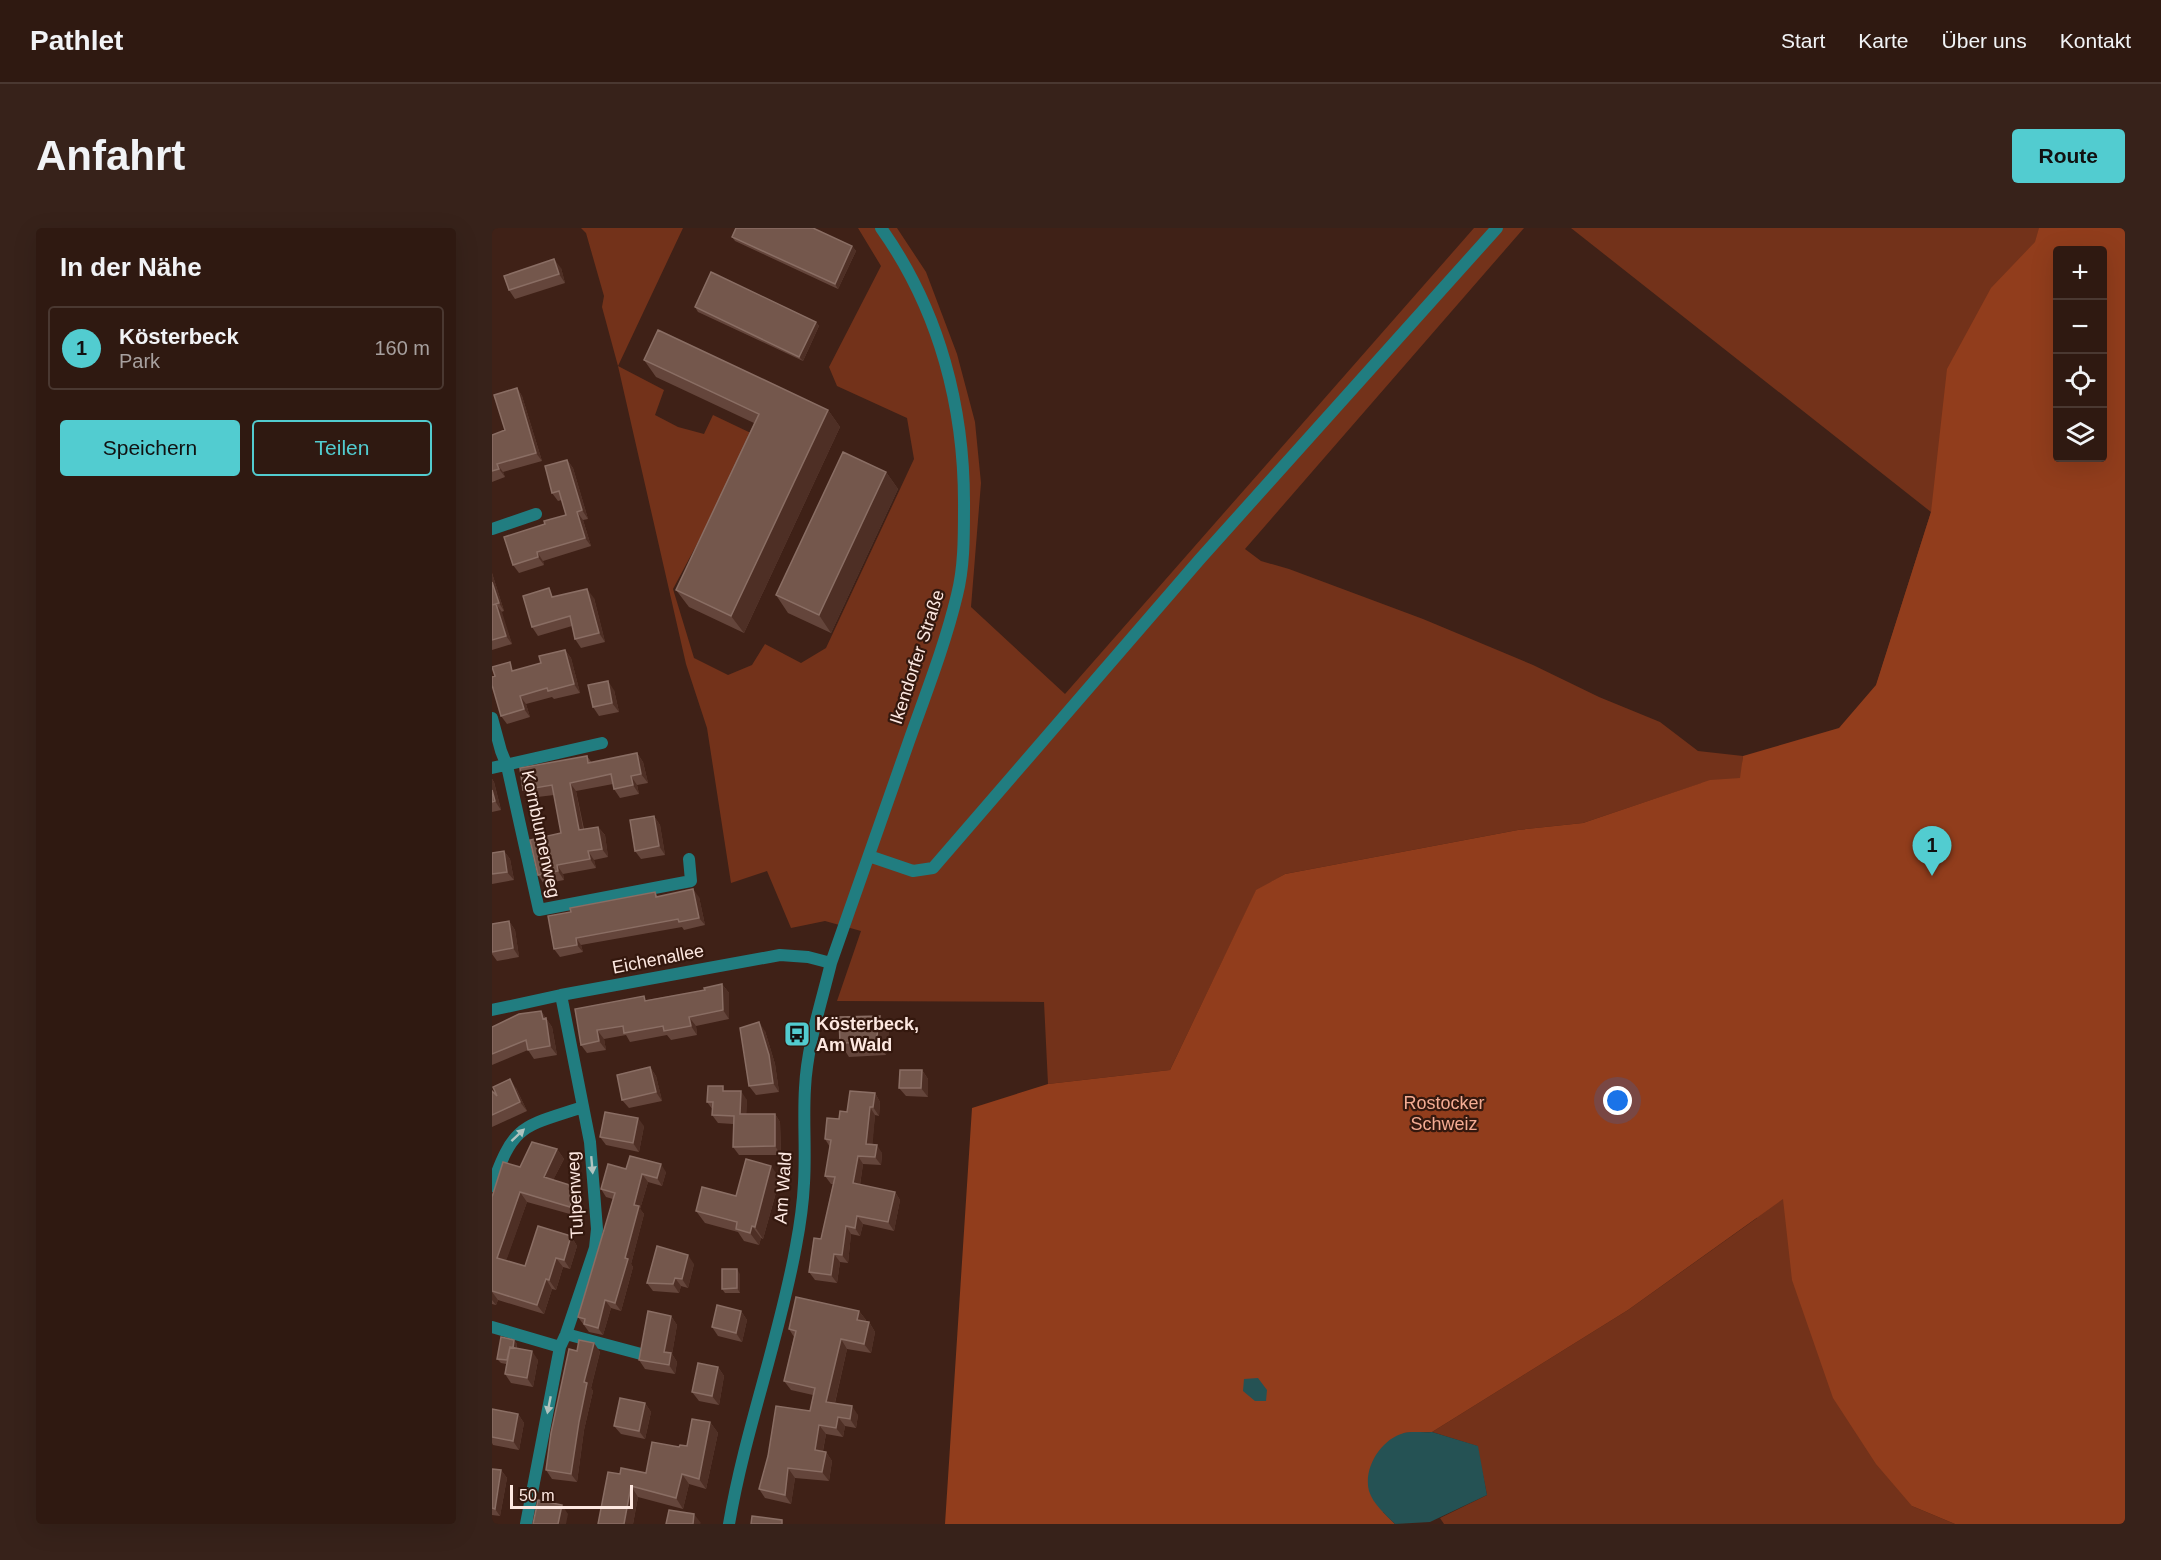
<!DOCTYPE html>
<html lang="de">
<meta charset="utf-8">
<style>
:root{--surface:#2f1911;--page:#37221a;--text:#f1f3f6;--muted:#a7a09f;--line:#4a3831;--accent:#52ccd0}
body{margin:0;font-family:Arial,sans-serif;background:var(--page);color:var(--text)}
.controls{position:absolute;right:18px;top:18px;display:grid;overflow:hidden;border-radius:6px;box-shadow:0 6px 24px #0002}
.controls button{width:54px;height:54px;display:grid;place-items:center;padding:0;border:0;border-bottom:2px solid var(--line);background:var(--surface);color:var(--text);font:30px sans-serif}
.scale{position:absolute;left:18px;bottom:15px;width:123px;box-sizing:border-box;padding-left:6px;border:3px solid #fde8e1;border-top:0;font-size:16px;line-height:21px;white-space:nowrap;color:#fde8e1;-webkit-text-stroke:4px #34180e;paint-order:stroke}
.you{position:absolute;left:1126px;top:873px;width:21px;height:21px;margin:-15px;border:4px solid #fff;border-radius:50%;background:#1a73e8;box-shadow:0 0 0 9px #1a73e833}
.badge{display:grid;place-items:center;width:39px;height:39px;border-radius:50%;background:var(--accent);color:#111;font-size:20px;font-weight:700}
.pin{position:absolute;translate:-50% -50px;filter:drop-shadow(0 2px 3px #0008)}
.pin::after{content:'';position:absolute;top:32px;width:21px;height:18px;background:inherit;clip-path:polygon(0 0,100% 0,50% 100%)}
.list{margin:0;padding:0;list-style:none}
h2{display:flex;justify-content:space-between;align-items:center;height:78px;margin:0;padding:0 24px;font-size:26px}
h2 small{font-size:20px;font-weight:400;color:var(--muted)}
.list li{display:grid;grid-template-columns:39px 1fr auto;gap:18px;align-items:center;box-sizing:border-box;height:84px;margin:0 12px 12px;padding:0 12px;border:2px solid var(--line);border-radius:6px}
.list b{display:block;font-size:22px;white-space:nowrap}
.list p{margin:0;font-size:20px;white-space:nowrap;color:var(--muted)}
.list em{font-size:20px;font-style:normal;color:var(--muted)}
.actions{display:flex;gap:12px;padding:18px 24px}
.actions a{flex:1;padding:14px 0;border:2px solid var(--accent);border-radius:6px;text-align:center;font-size:21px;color:var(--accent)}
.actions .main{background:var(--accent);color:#111}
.icon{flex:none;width:33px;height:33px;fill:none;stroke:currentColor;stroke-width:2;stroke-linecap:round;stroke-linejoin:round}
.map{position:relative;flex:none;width:1633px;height:1296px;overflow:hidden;border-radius:6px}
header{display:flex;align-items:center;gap:36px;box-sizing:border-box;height:84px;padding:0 30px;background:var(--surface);border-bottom:2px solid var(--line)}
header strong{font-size:28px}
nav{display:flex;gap:33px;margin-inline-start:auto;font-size:21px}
.intro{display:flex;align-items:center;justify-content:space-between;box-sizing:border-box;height:144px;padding:0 36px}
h1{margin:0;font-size:42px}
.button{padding:15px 27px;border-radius:6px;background:var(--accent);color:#111;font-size:21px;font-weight:700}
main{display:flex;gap:36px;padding:0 36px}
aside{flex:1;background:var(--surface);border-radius:6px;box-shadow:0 6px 24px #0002}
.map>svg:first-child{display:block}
.green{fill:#73321a;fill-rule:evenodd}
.forest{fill:#913d1c;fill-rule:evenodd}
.water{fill:#255254}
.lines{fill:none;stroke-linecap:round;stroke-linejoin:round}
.street{stroke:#217d80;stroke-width:12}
.wall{fill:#64453b}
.shaded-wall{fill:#4e2f25}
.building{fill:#74574c;stroke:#8a6e64;stroke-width:1.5}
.oneway{fill:#b0c3bf}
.labels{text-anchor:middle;stroke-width:4.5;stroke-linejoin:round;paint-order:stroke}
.street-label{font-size:18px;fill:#fde8e1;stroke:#34180e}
.poi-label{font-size:18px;font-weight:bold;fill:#fde8e1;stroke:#34180e;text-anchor:start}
.park-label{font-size:18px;fill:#f4ac93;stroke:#34180e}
</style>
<header>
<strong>Pathlet</strong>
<nav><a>Start</a><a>Karte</a><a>Über uns</a><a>Kontakt</a></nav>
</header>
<div class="intro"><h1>Anfahrt</h1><a class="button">Route</a></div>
<main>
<aside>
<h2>In der Nähe<small></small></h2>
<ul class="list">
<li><span class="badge">1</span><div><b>Kösterbeck</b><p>Park</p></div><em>160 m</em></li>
</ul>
<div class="actions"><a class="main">Speichern</a><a>Teilen</a></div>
</aside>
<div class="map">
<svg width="1633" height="1296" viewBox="0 0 1633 1296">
<rect width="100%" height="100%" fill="#3f2117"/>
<path class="green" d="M89,0H191L126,138L172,162L163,187L186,199L212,206L221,187L263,207L181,361L202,430L236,447L260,437L273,416L309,435L334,420L422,231L415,190L345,158L337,139L389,38L366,0H405L434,44L465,126L483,194L489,255L479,379L573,466L982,0H1032L753,321L769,333L797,341L931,391L1041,437L1107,469L1168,494L1206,523L1251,528L1250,538L1347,501L1384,458L1439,284L1079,0H1633V1296L1420,1278L1463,1296H952L948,1290L995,1267L985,1218L940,1204L1136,1082L1265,990L1210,555L1091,595L1026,602L793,646L764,663L678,842L556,856L552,774L345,773L369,703L333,693L299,700L275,643L239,655L215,500L194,436L126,138L110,79L112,68L94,5ZM1566,22H1610V230H1566Z"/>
<path class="forest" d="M1547,0H1633V1296H1463L1420,1278L1384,1236L1341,1170L1300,1052L1291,971L1136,1082L940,1204L912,1205L891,1284L903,1296H453L480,880L556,856L678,842L764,662L793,646L1026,602L1091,595L1218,552L1248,550L1251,528L1347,500L1384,457L1439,284L1455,141L1499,60L1543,14ZM1566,22H1610V230H1566Z"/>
<path class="water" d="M766,1150L775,1162L774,1173H763L751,1163L752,1151Z
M940,1204L986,1218L995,1267L938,1294L903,1296C894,1287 881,1276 877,1263C871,1240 889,1211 912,1205C920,1203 931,1205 940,1204Z"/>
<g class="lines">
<path class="street" d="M0,301L44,286
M0,490L9,523L15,538L47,682L199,653L197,631
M0,540L110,515
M377,628L421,643L441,640L708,331L1005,0
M0,782L69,767L288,727L316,729L339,735
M0,958C22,895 31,899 91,879
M0,1099L68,1119
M74,1106L149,1126
M34,1296L68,1119L74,1106L103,1020L105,1001L98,914L69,767
M237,1296C253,1202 287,1112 304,1018C308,997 311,976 312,955C314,923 311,891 313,860C315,818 329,776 339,735C365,661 391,587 417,513C434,465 453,417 465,367C472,340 472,309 472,281C473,181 448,83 389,0"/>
</g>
<path class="wall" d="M240,9L360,18L364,23L346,61L243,13Z
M69,40L73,55L23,71L17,62Z
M203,79L324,94L327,98L311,133L206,84Z
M152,132L336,182L348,199L252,405L197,379L184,362L262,195L164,149Z
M25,160L30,168L50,233L11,244L13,249L0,254V207L13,202Z
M75,232L81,240L96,291L91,292L99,318L51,333L52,337L27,345L21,337L53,296L74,287L70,272L66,273L60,265Z
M394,244L406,261L339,405L296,385L284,367Z
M0,345L12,383L9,384L20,416L0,422Z
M63,368L102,370L113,414L89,420L83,411L80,398L46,408L40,399Z
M73,422L79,430L88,465L62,471L60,469L34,476L38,489L15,496L9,488L24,442L49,435Z
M122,462L127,484L107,488L101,479Z
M145,525L151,534L156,555L145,557L147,566L128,570L122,561L121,556L84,563L92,601L106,599L113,607L116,629L102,632L104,640L71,646L72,652L52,656L46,647L69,605L62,567L37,570L31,562L95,528L100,535Z
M0,551L2,554L9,582L0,584Z
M162,588L168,597L173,627L149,631L143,623Z
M12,623L18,631L22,652L0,656V625Z
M163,664L166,669H207L213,697L192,702L190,699L89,717L91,724L68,729L62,721L79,684Z
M17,693L23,702L27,729L5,733L0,726V696Z
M230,756L237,765V791L204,798L205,807L179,812L175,807L138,814L134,807L112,811L114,822L95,825L89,817L83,781L155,772L213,762Z
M49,783L60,799L65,827L42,831L36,822L0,837V799Z
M397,801L394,827L357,829L348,815Z
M273,803L283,836L287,864L264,867L257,858Z
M158,839L164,848L170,873L137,880L130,872Z
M430,842L436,851V869L414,868L407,860Z
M24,860L35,883L0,899V863L5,868Z
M235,863L255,872L254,886H283L288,894L289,927H247L241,919V896L226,895L220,887L221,882L215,874Z
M383,865L388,874L387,888L383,887L380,916L390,925L389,937L371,936L368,957L403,964L408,972L402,1003L371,996L368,1008L359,1006L356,1035L348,1034L345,1055L323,1052L317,1044L329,1011L341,956H339L333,948L338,919L333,911L347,891L355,884Z
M152,898L147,924L114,917L108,909Z
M65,921L72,931L61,952L91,968L85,988L35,974L14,1032L33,1038L79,1008L85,1018L78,1041L71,1039L64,1062L60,1061L52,1086L6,1072L4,1077L0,1076V969L28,939Z
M134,941L174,944L170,958L156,954L148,981L152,986L139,1036L141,1039L129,1083L119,1080L111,1107L97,1104L86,1089L121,971L114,969L109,961Z
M288,950L271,1011L269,1010L267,1017L252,1013L246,1004L213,995L204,983Z
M202,1036L196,1060L189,1058L187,1065L161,1063L155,1055Z
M248,1046V1065H233L230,1061Z
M249,1083L255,1092L250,1114L226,1108L220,1099Z
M367,1083L374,1092L373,1094H377L383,1104L379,1125L355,1121L343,1175L366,1187L364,1200L353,1198L351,1209L334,1206L331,1223L334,1224L340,1233L337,1253L303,1250L299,1276L273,1270L267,1261L318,1183L321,1167L299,1162L292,1153L302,1109L297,1101Z
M179,1088L185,1097L180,1126L185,1134L183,1146L153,1141L147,1132Z
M22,1112L25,1116V1120L46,1132L41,1159L19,1155L13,1146L14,1136L9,1135L5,1131Z
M102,1115L108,1124L99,1160L101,1163L92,1202L85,1254L60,1251L54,1242L85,1123Z
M226,1139L232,1148L227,1177L207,1173L200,1164Z
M153,1175L159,1184L153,1211L129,1206L122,1198Z
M0,1181L26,1186L32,1195L27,1222L1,1217L0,1215Z
M218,1194L226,1205L214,1261L197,1256L191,1281L146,1269L141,1296H106L128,1246L154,1245L187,1219L195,1218Z
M0,1241L9,1242L15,1250L8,1288L0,1287Z"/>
<path class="shaded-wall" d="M360,18L364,23L346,61L343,56Z
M62,31L69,40L73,55L67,46Z
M324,94L327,98L311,133L307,129Z
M25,160L30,168L50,233L44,225Z
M336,182L348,199L252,405L239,388Z
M75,232L81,240L96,291L90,282Z
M5,236L11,244L13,249L7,241Z
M394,244L406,261L339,405L327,387Z
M85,284L91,292L99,318L93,310Z
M45,324L51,333L52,337L46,329Z
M0,345L12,383L7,375L0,354Z
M95,361L102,370L113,414L107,405Z
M4,376L10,384L20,416L14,408Z
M73,422L79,430L88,465L82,456Z
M116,453L122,462L127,484L120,475Z
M28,468L34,476L38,489L32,481Z
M145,525L151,534L156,555L149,546Z
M139,548L145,557L147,566L141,557Z
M0,551L2,554L9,582L3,573L0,562Z
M78,555L84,563L93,611L87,602Z
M162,588L168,597L173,627L167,618Z
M106,599L113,607L116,629L110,621Z
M12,623L18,631L22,652L15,644Z
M96,623L102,632L104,640L98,631Z
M65,637L71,646L72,652L66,643Z
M201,661L207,669L213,697L207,690Z
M17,693L23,702L27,729L21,720Z
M84,710L89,717L91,724L85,717Z
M230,756L237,765V791L231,782Z
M49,783L60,799L65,827L58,818L51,791Z
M388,788L397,801L394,827L384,814Z
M197,789L204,798L205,807L199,798Z
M267,794L273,803L283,836L287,864L281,855Z
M105,802L112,811L114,822L107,813Z
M158,839L164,848L170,873L164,864Z
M430,842L436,851V869L429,860Z
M18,851L24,860L35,883L28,874Z
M249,863L255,872L254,895L248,886Z
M383,865L388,874L387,888L381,879Z
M378,879L383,887L380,924L374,916Z
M283,886L288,894L289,927L283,918Z
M146,890L152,898L147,924L141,915Z
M385,917L390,925L389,937L383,929Z
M65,921L72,931L58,958L52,949Z
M366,928L371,936L367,963L361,955Z
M169,936L174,944L170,958L165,950Z
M279,938L288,950L271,1011L263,999Z
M150,946L156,954L148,981L152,986L139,1036L141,1039L129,1083L123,1075L142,977Z
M84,959L91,968L85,988L78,979Z
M28,964L35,974L12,1039L5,1030Z
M403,964L408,972L402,1003L396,994Z
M365,988L371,996L368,1008L363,1000Z
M260,998L269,1010L267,1017L258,1005Z
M354,998L359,1006L356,1035L350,1027Z
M79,1008L85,1018L78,1041L72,1032Z
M342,1026L348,1034L345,1055L339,1047Z
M196,1027L202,1036L196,1060L190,1051Z
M64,1030L71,1039L64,1062L57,1052Z
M245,1041L248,1046V1065L245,1060Z
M183,1050L189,1058L187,1065L181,1056Z
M54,1051L60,1061L52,1086L45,1077Z
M0,1064L6,1072L4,1077L0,1072Z
M113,1072L119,1080L111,1107L106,1100Z
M249,1083L255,1092L250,1114L244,1105Z
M367,1083L374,1092L372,1101L365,1092Z
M179,1088L185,1097L180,1126L185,1134L183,1146L177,1137L172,1124Z
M377,1094L383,1104L379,1125L372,1116Z
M349,1111L355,1121L341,1183L334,1174Z
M22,1112L25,1116L22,1137L19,1133Z
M102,1115L108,1124L99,1160L101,1163L92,1202L85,1254L79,1246L92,1154Z
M40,1123L46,1132L41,1159L35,1150Z
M226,1139L232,1148L227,1177L220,1168Z
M153,1175L159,1184L153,1211L147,1203Z
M360,1178L366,1187L364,1200L358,1191Z
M26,1186L32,1195L27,1222L21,1213Z
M346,1189L353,1198L351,1209L344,1200Z
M218,1194L226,1205L214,1261L207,1251Z
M327,1197L334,1206L329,1232L323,1222Z
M334,1224L340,1233L337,1253L330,1244Z
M296,1240L303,1250L299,1276L293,1267Z
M9,1242L15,1250L8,1288L3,1281Z
M190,1246L197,1256L191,1281L184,1270Z
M139,1258L146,1269L141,1296H132Z
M70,1277L76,1286L74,1296H66Z
M202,1286L209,1295L208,1296H201Z"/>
<path class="building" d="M244,0H321L360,18L343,56L240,9Z
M62,31L67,46L17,62L12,48Z
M219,44L324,94L307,129L203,79Z
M166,102L336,182L239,388L184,362L267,186L152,132Z
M25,160L44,225L5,236L7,241L0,243V207L13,202L2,167Z
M351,224L394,244L327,387L284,367Z
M75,232L90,282L85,284L93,310L45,324L46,329L21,337L12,309L53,296L52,293L74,287L67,263L60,265L53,238Z
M0,354L7,375L0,377Z
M57,360L60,369L95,361L107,405L83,411L78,388L40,399L31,368Z
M4,376L14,408L0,412V377Z
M73,422L82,456L56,463L55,460L28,468L32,481L9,488L0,457V449L3,448L0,439L18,434L20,443L49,435L47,428Z
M116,453L120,475L101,479L96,457Z
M145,525L149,546L139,548L141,557L122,561L119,546L78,555L87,602L106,599L110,621L96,623L98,631L65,637L66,643L46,647L38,612L69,605L60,557L31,562L28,540L95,528L96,535Z
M0,562L3,573L0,574Z
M162,588L167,618L143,623L138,592Z
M12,623L15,644L0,646V625Z
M201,661L207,690L187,694L186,691L84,710L85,717L62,721L56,688L79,684L78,680L163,664L164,669Z
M17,693L21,720L0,724V696Z
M230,756L231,782L197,789L199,798L172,803L171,798L132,805L131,798L105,802L107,813L89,817L83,781L152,768L153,773L213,762L212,760Z
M49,783L51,791L54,790L58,818L36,822L34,812L0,826V799L27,786Z
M388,788L384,814L348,815L347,789Z
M267,794L277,827L281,855L257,858L248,800Z
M158,839L164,864L130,872L125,847Z
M408,842H430L429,860H407Z
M18,851L28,874L0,887V863L5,868L1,859Z
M216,858H231V863H249L248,886H283V918L241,919L242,888L220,887L221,874H215Z
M358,863L383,865L381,879H378L374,916L385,917L383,929L366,928L361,955L403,964L396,994L365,988L363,1000L354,998L350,1027L342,1026L339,1047L317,1044L322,1010L329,1011L343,949L333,948L339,912L333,911L335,890L347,891L348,883L355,884Z
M113,884L146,890L141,915L108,909Z
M40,914L65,921L52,949L84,959L78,979L28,964L5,1030L33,1038L46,998L79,1008L72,1032L64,1030L57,1052L54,1051L45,1077L0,1063V969L11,934L28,939Z
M138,928L169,936L165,950L150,946L142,977L147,978L133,1030L136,1031L123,1075L113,1072L106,1100L92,1096L93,1091L86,1089L123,965L109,961L116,936L134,941Z
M254,931L279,938L263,999L260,998L258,1005L244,1001L245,994L204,983L210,959L244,968Z
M165,1018L196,1027L190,1051L183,1050L181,1056L155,1055Z
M230,1041H245V1060L230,1061Z
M304,1069L367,1083L365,1092L377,1094L372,1116L349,1111L334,1174L360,1178L358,1191L346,1189L344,1200L327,1197L323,1222L334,1224L330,1244L296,1240L293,1267L267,1261L276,1228L284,1178L318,1183L323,1160L292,1153L304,1103L297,1101Z
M225,1077L249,1083L244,1105L220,1099Z
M156,1083L179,1088L172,1124L179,1125L177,1137L147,1132Z
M9,1109L22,1112L21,1120L18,1119L15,1132L5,1131Z
M87,1112L102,1115L92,1154L95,1155L87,1194L79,1246L54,1242L59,1205L77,1121L85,1123Z
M18,1119L40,1123L35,1150L13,1146Z
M206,1135L226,1139L220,1168L200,1164Z
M128,1170L153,1175L147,1203L122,1198Z
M0,1181L26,1186L21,1213L0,1209Z
M200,1191L218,1194L207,1251L190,1246L184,1270L139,1258L132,1296H106L116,1244L128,1246L129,1240L154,1245L160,1214L187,1219L188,1217L195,1218Z
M0,1241L9,1242L3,1281L0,1280Z
M46,1272L70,1277L66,1296H41Z
M177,1282L202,1286L201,1296H174Z
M260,1288L290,1292V1296H259Z"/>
<defs><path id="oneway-solid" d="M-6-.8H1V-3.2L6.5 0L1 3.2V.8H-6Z" transform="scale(1.5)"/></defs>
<g class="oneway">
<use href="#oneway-solid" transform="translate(26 907) rotate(-43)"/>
<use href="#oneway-solid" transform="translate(100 937) rotate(85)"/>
<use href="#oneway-solid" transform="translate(57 1177) rotate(101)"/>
</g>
<defs>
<symbol id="bus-square" viewBox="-11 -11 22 22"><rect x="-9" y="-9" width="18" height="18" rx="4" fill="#52ccd0" stroke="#34180e"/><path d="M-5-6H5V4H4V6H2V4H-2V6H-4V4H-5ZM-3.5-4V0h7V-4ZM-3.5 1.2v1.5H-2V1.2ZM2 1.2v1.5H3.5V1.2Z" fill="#111"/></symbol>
</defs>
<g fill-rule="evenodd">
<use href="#bus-square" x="290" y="791" width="30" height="30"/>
</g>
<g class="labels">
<g class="street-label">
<text transform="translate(425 429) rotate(-72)" y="6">Ikendorfer Straße</text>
<text transform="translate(49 606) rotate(78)" y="6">Kornblumenweg</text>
<text transform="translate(166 731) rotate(-11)" y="6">Eichenallee</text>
<text transform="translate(291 960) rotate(-86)" y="6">Am Wald</text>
<text transform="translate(83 967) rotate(-93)" y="6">Tulpenweg</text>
</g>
<g class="poi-label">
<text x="324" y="802">Kösterbeck,<tspan x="324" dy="21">Am Wald</tspan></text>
</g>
<g class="park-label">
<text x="952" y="881">Rostocker<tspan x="952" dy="21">Schweiz</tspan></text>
</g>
</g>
</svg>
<div class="controls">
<button>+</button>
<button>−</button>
<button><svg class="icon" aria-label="locate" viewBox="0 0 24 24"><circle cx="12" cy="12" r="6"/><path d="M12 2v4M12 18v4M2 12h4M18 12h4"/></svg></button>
<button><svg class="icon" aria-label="layers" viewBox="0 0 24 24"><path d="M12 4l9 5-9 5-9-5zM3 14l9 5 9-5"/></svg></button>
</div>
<div class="scale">50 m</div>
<div class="you"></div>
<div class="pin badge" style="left:1440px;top:648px">1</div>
</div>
</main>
